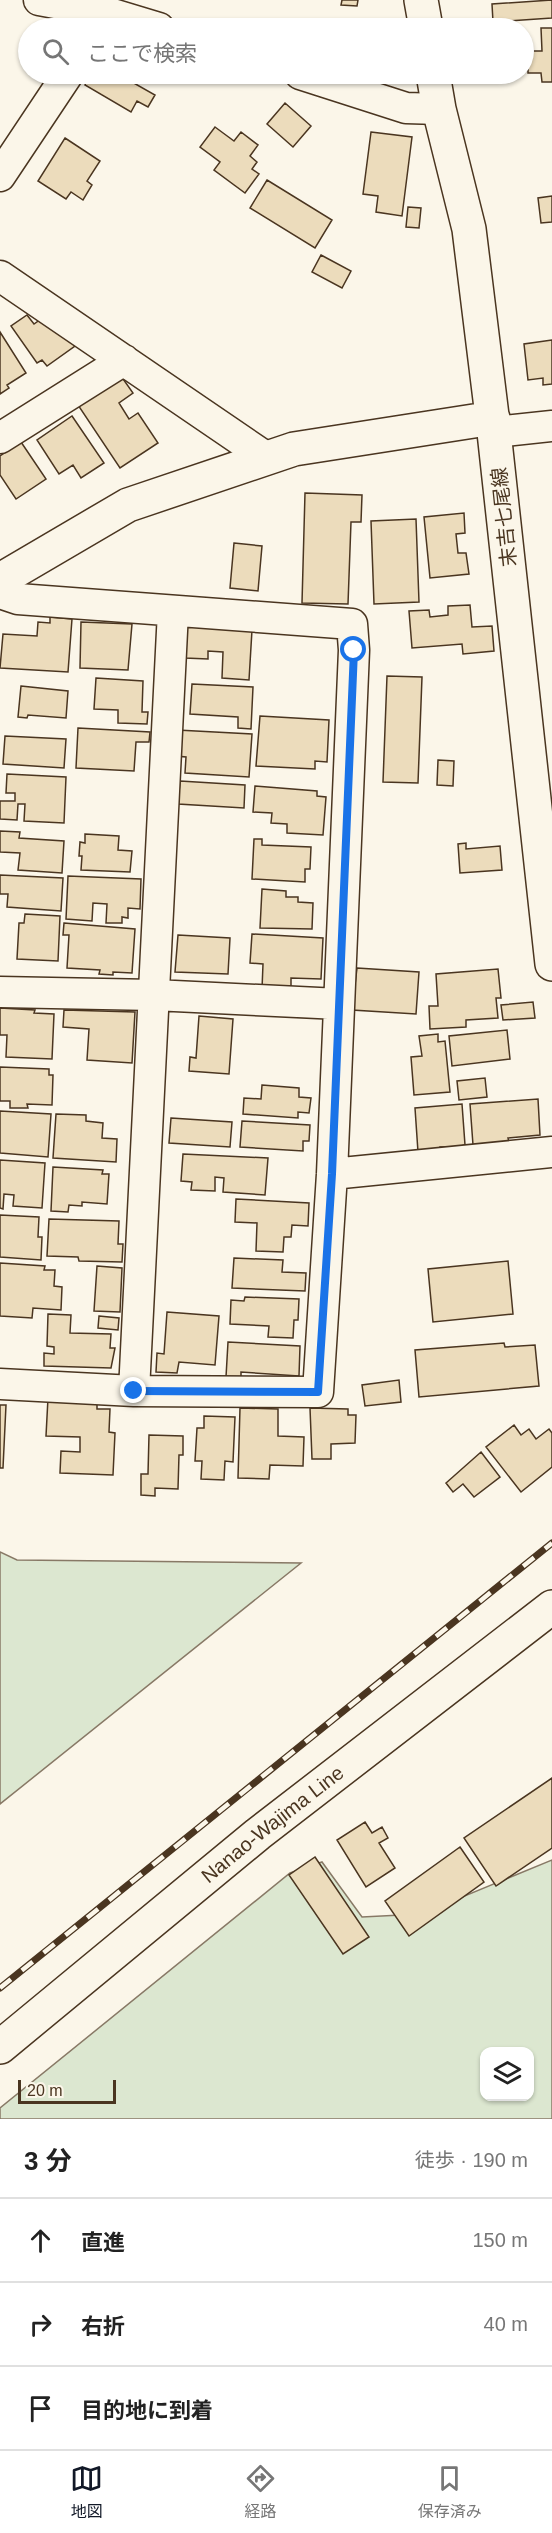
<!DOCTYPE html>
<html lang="ja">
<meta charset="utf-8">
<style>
:root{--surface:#fff;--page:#f6f6f6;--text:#222;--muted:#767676;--line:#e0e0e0;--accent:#111827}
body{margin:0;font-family:Arial,"Noto Sans JP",sans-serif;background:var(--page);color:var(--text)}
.controls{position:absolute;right:18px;bottom:18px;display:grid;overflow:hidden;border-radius:12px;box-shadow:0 2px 4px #0004}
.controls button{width:54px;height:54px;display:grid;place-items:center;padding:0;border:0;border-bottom:2px solid var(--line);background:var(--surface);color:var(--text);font:30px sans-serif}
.scale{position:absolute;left:18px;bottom:15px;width:98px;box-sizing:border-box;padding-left:6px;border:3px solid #4a3520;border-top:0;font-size:16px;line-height:21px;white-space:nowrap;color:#4a3520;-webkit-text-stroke:4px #fbf6e9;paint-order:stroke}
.stop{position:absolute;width:18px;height:18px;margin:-14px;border:4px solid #1a73e8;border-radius:50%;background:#fff}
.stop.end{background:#1a73e8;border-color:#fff;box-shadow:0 2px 6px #0008}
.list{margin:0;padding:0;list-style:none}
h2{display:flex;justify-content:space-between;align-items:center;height:78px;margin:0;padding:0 24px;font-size:26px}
h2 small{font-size:20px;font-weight:400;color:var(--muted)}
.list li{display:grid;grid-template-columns:39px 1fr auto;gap:18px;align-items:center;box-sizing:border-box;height:84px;padding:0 24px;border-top:2px solid var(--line)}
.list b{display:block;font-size:22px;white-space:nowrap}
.list em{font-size:20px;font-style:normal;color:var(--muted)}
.icon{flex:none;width:33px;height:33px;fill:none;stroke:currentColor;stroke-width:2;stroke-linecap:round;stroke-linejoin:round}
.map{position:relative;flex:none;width:552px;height:2119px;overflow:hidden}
.search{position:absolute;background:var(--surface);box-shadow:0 2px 4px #0004;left:18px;right:18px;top:18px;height:66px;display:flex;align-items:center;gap:15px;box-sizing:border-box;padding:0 21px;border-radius:33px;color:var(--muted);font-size:22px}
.sheet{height:330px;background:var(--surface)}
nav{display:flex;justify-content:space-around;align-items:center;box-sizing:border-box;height:84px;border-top:2px solid var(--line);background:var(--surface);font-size:16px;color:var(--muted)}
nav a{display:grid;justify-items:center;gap:3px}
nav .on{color:var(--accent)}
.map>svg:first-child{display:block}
.green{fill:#dce7d0;stroke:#887966;stroke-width:1.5;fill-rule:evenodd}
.building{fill:#ecdcbc;stroke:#4a3520;stroke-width:1.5}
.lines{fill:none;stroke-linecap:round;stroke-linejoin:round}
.street-casing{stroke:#4a3520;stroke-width:33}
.secondary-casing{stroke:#4a3520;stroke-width:36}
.primary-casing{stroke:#4a3520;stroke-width:36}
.street{stroke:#fbf6e9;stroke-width:30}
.secondary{stroke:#fbf6e9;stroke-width:33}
.primary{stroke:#fbf6e9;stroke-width:33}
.rail-casing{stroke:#4a3520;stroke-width:7}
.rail{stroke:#fbf6e9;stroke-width:4.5;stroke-dasharray:14;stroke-linecap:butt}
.route{stroke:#1a73e8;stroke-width:8}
.labels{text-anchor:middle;stroke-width:4.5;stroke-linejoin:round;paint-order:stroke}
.street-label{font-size:20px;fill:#4a3520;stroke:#fbf6e9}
</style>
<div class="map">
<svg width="552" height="2119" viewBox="0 0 552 2119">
<rect width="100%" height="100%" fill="#fbf6e9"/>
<path class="green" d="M0,1552L17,1560L301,1563L0,1804Z
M552,1860V2119H0V2108L290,1873L322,1862L362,1917L421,1914ZM484,2052H530V2096H484Z"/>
<path class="building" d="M342,0H358L357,6L341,5Z
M552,0V18L493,22L492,4Z
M541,28H552V82H542L541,73H528V51H542Z
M91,74H118L155,95L148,107L137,101L131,112L85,85Z
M285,103L311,126L293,147L267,124Z
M215,127L234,141L241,132L258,145L250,156L257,162L252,169L259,174L245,193L214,170L220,162L200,147Z
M371,132L412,137L402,216L376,212L378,196L363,194Z
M65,138L100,161L87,181L92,185L83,200L71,192L66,199L38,181Z
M267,180L332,220L315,248L250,208Z
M552,196V222L541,223L538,198Z
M408,207L421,208L419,228L406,227Z
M321,255L351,271L342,288L312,272Z
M27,315L34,324L44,317L60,326L75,346L47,366L42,360L37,363L11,326Z
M0,332L26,373L7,385L9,388L0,394Z
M552,340V384L543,385V378L528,380L524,344Z
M121,376L133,393L119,403L129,419L138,413L158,443L120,468L78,405Z
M72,416L104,463L81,478L73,465L59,474L37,440Z
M21,442L46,479L16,499L0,475V456Z
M305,493L362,495L361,522H351L348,604L302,603Z
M464,513L465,533L456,534L458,553H466L469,574L430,578L424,517Z
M416,519L419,602L374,604L371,521Z
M234,543L262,546L258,591L230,588Z
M470,605L472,627L492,626L494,651L463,654L462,644L412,648L409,611L429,610L430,617L448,615V606Z
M50,617L72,619L68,672L0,668L3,634L37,636L38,622L50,623Z
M81,622L132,624L128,670L80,668Z
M187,626L252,630L249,680L222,678L223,652L208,651V659L185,658Z
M387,676L422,677L418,783L383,782Z
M96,678L143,681L142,712H148L147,724L118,723V710L94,709Z
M192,684L253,687L251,729L238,728V717L190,714Z
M21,686L68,691L66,718L28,715L27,718L18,717Z
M260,716L329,720L327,762L315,761V769L256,766Z
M78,728L150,732L149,742H136L134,771L76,768Z
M177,730L252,734L249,777L185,773L186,757L176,756Z
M5,736L66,739L64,768L3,764Z
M438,760L454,761L453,786L437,785Z
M7,774L66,777L64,823L24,821L25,804H18L17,820L0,819V801H15V793H6Z
M180,781L245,785L244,808L178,804Z
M255,786L317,791V796L326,797L323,835L287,833V824L271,823L272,813L253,812Z
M0,831L20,832L19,838L64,841L62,873L18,870L20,853L0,852Z
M85,834L119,836L118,850L132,851L130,872L81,870L82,856H79L80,842L85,843Z
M254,839H262V845L311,847L310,869H305V882L252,879Z
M466,843V849L500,846L502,870L460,873L458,844Z
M0,875L63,878L61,911L7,907L8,894H0Z
M68,876L141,879L140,909L128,908V918L122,917V923H106L107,904L93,903L92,921L66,919Z
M262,889L286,891V897H298V902L313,903L312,929L260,928Z
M25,914L60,916L58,961L17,959L19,923H24Z
M64,923L135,929L132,973L113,972V975L99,974L100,970L67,968L69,935H63Z
M252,934L323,938L321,979L291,978V991L262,989L263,964L250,963Z
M178,935L230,938L228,974L175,972Z
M357,968L419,972L416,1014L352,1010Z
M498,969L501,998H496L498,1018L466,1020V1027L430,1029L429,1006H438L436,974Z
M533,1002L535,1018L503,1020L501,1005Z
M0,1008L35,1010L34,1013L54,1014L52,1059L6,1057L7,1035H0Z
M64,1010L135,1012L132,1063L87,1060L89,1029L63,1027Z
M199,1016L233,1019L229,1074L189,1071L190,1057L196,1058Z
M507,1030L510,1059L452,1066L449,1036Z
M438,1034V1042L445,1041L450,1092L414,1095L411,1057L422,1056L419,1036Z
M0,1067L49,1069V1075H53L52,1105L27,1104L28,1108H10V1101H0Z
M485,1078L487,1097L459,1100L457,1081Z
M262,1085L299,1088V1097L311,1098L309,1113L298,1112V1118L243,1114L244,1098L261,1099Z
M538,1099L540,1135L508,1138L509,1142L473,1145L470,1104Z
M462,1104L465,1145L460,1146V1151L446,1152V1147H440V1150L418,1152L415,1108Z
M0,1111L51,1114L48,1157L0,1153Z
M56,1114L86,1115V1121L103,1123L102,1138L117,1139L116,1162L53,1158Z
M171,1118L232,1122L230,1147L169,1143Z
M242,1121L310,1125L309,1141H303V1151L240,1147Z
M183,1154L268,1158L265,1195L223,1192L224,1178L215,1177V1191L191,1190L192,1182L181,1181Z
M0,1160L45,1163L42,1208L13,1206L14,1195L4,1194L3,1209L0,1208Z
M53,1167L103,1170L102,1174H109L107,1204L82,1202V1206L69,1205L68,1212L51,1211Z
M236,1199L309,1203L308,1226L292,1225L291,1237H284L283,1252L256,1251L257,1223L235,1222Z
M0,1215L39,1217L38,1237H42L41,1260L0,1257Z
M49,1219L119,1221L118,1244H123L122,1262L79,1261L78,1257L47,1256Z
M234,1258L283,1260L282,1272L306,1273L305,1291L232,1288Z
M508,1261L513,1314L433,1322L428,1269Z
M0,1263L45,1266L44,1270H55L54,1286L62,1287L61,1310L33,1308L32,1318L0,1316Z
M97,1266L122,1268L120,1312L94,1311Z
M245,1297L299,1299L298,1320H294L293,1338L268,1337L269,1326L230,1324L231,1300L244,1301Z
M167,1312L219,1316L215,1365L179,1362L177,1373L156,1372L157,1353L164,1354Z
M48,1314L71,1315L70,1333L111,1334L110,1348H115L111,1368L44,1366V1353L54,1354V1347L47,1346Z
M99,1316L119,1318L118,1330L98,1328Z
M228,1342L300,1346L299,1376L241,1372V1377H226Z
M504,1343L505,1347L535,1345L539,1386L419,1397L415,1350Z
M399,1380L401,1402L365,1406L362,1385Z
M48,1398L97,1401V1409H110L109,1432L115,1433L113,1475L60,1473L61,1451L80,1452V1437L46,1436Z
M0,1405H6L3,1468H0Z
M240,1408L278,1409V1436L304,1437L303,1466L270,1465L269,1479L238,1478Z
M310,1408L348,1409V1415H356L355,1443L331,1444V1459H312Z
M204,1416L235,1417L233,1462L225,1461L224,1480L201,1479L202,1461H195L197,1428H204Z
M514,1425L521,1435L529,1429L536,1439L549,1429L552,1433V1467L521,1492L486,1447Z
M149,1435L183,1436V1455H179L178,1489L155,1488V1496L141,1495V1474H148Z
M481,1452L500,1477L474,1497L463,1484L453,1492L446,1483Z
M552,1778V1848L496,1886L464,1838Z
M365,1822L372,1833L382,1827L388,1838L379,1843L395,1868L366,1887L337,1840Z
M460,1847L484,1882L409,1936L385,1901Z
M315,1857L369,1937L343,1954L289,1875Z"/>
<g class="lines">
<defs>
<path id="street" d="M39,0L109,13L159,28
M300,74L406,108L439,109
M0,176L68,74
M0,276L267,458
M494,432L552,426
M0,438L124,360
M0,593L18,599L352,624L354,650L332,1174L318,1392L134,1391L0,1384
M0,992L154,995L339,1004
M332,1174L552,1152
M134,1391L173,611"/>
<path id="secondary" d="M421,0L426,28
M433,74L439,109L469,229L494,432L552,964
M0,580L128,505L294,449L493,418"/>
<g id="primary">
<path id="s1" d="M0,2047L258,1834L552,1607"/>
</g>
</defs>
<use href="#street" class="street-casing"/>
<use href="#secondary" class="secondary-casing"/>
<use href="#primary" class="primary-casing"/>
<use href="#street" class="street"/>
<use href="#secondary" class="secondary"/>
<use href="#primary" class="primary"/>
<defs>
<path id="rail" d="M0,1988L552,1543"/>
</defs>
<use href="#rail" class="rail-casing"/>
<use href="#rail" class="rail"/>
</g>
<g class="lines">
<path class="route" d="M134,1391L318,1392L332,1174L354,650"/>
</g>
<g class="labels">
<g class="street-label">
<text transform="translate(504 517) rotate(-96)" y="7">末吉七尾線</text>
<text dy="7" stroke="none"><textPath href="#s1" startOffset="352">Nanao-Wajima Line</textPath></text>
</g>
</g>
</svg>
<div class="controls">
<button><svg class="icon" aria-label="layers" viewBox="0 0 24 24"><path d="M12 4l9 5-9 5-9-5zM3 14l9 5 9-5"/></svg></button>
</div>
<div class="scale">20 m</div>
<div class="stop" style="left:354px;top:650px"></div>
<div class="stop end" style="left:134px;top:1391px"></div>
<div class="search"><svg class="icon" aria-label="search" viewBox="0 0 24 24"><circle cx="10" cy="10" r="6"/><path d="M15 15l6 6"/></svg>ここで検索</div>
</div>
<section class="sheet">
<h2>3 分<small>徒歩 · 190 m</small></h2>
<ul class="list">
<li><svg class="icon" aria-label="ahead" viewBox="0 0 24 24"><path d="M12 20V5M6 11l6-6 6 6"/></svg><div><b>直進</b></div><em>150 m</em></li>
<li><svg class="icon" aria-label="right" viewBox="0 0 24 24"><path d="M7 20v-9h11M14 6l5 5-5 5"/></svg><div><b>右折</b></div><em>40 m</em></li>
<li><svg class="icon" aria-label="arrive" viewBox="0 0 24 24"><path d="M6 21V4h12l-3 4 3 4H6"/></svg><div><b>目的地に到着</b></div></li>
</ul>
</section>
<nav>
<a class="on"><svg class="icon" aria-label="map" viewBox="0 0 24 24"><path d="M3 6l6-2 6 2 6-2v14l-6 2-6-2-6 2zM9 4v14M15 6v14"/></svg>地図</a>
<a><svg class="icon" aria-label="directions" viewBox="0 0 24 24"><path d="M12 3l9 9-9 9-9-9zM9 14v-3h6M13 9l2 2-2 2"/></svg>経路</a>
<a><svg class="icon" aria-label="saved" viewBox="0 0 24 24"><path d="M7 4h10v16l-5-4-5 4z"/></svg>保存済み</a>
</nav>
